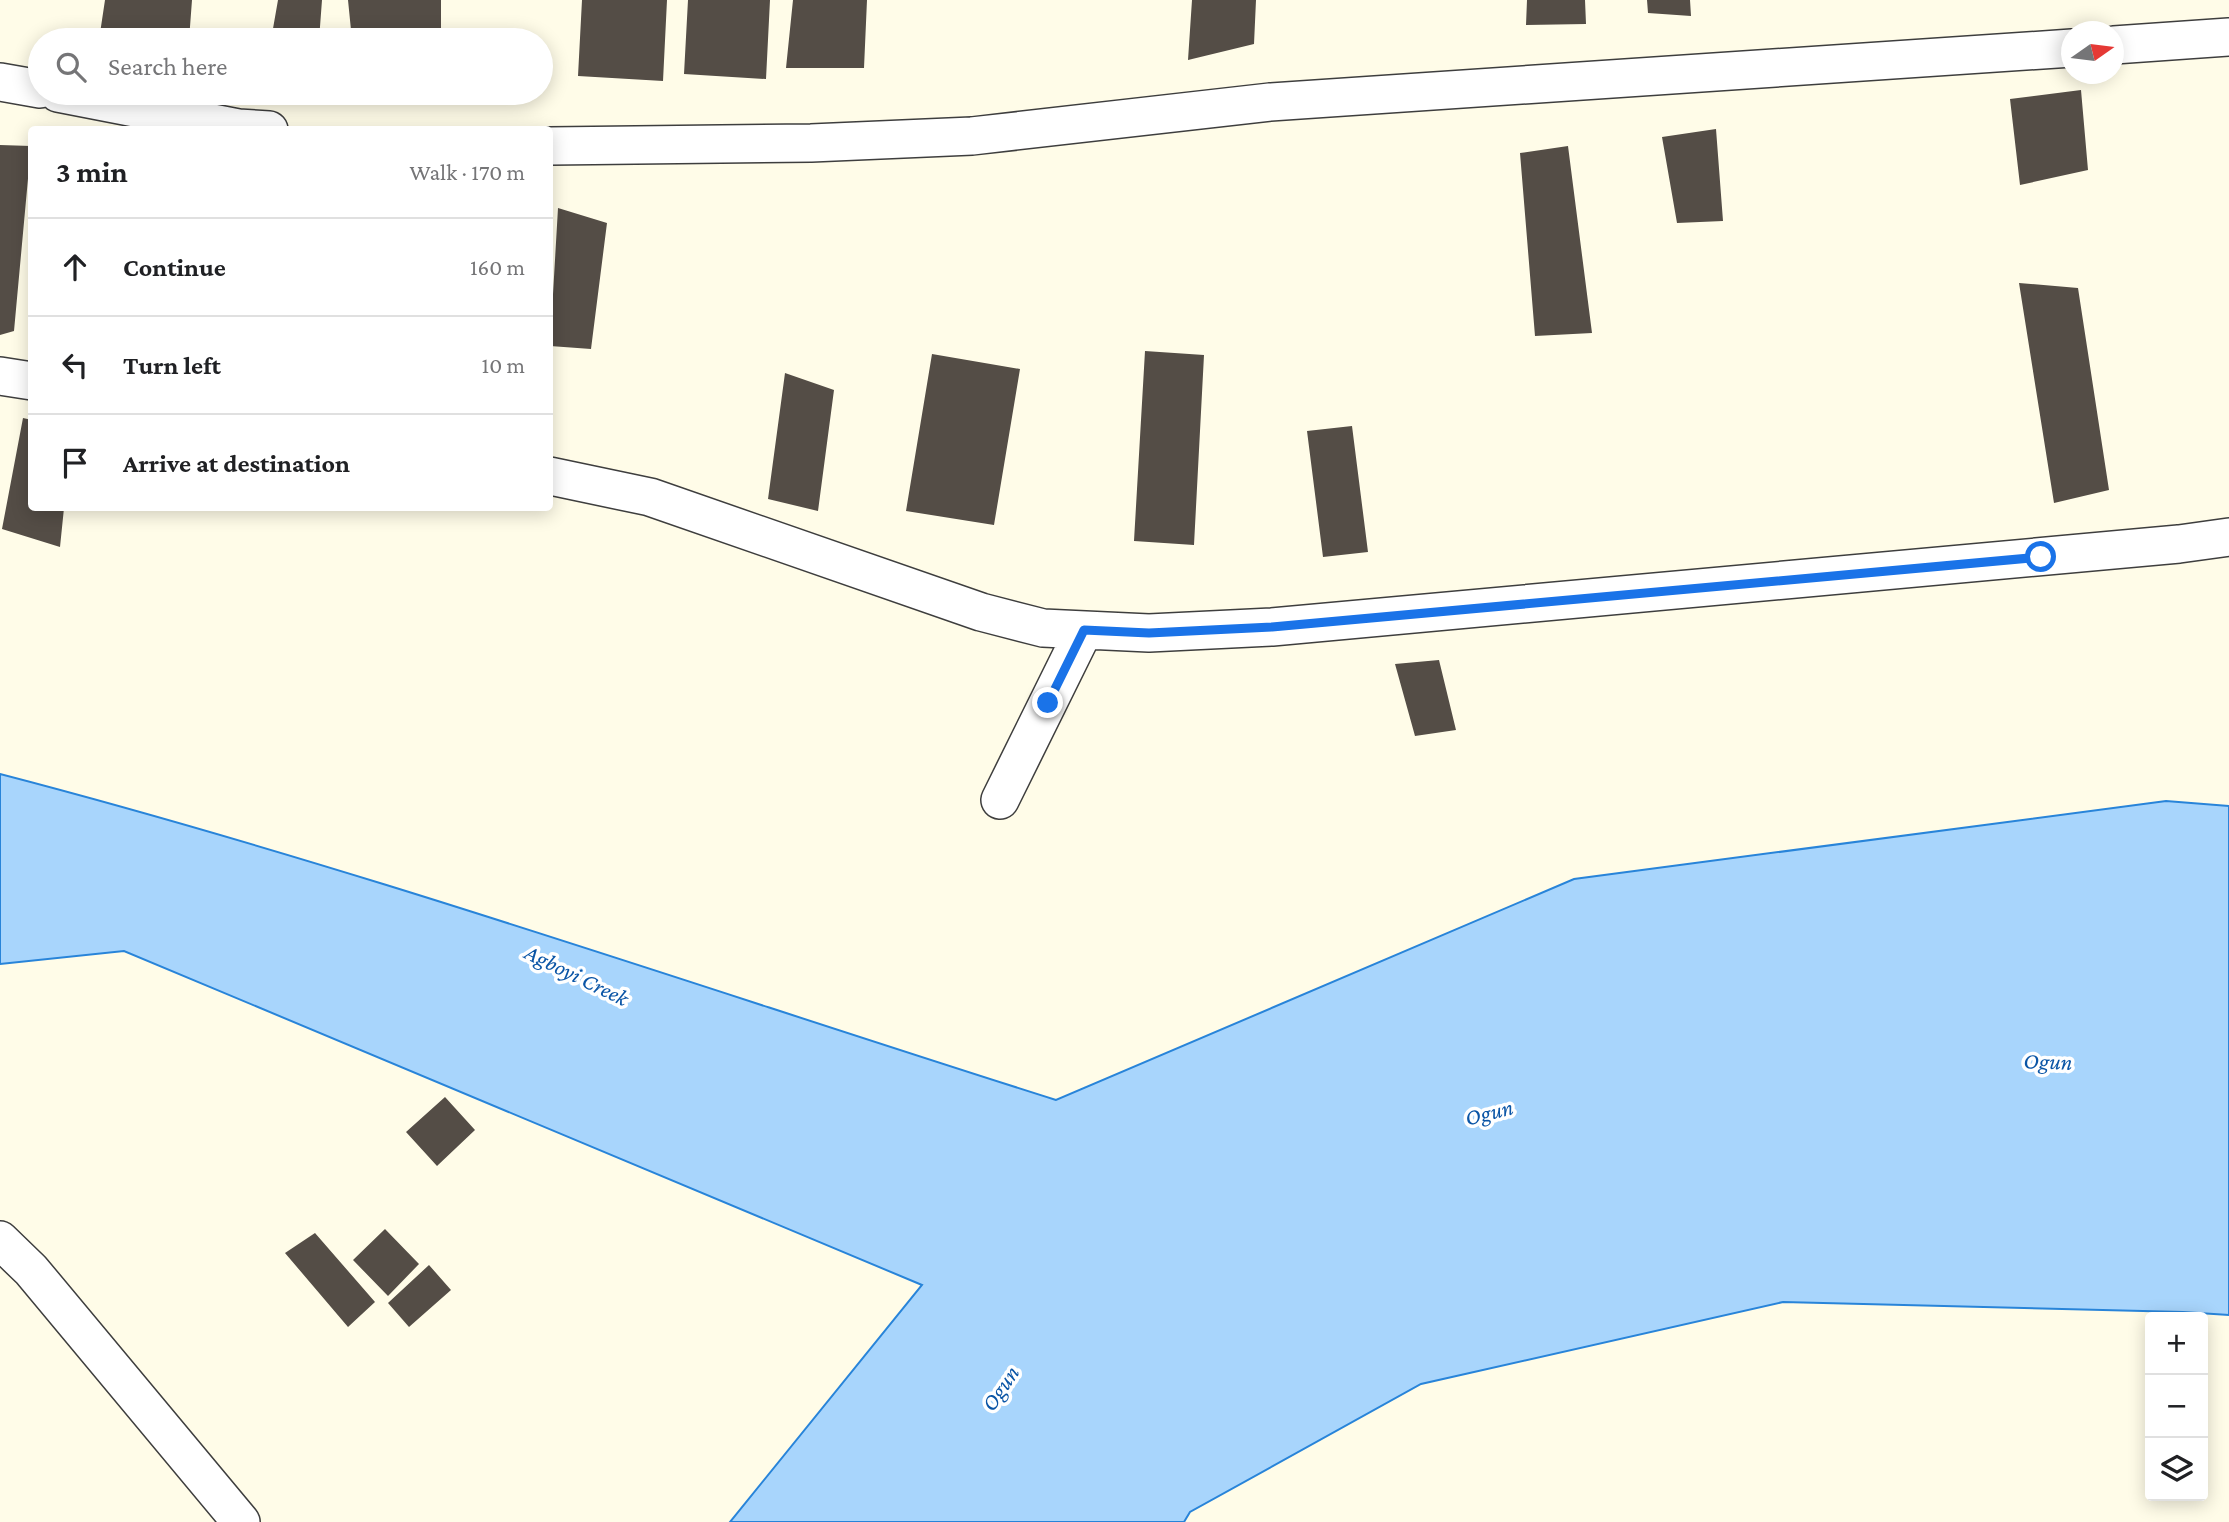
<!DOCTYPE html>
<meta charset="utf-8">
<style>
:root{--surface:#fff;--page:#f6f6f6;--text:#202124;--muted:#757577;--line:#e0e0e0}
body{margin:0;font-family:"Crimson Pro",serif;background:var(--page);color:var(--text)}
.controls{position:absolute;right:21px;bottom:21px;display:grid;overflow:hidden;border-radius:7px;box-shadow:0 4px 18px #0003}
.controls button{width:63px;height:63px;display:grid;place-items:center;padding:0;border:0;border-bottom:2px solid var(--line);background:var(--surface);color:var(--text);font:35px sans-serif}
.compass{position:absolute;left:2061px;top:21px;width:63px;height:63px;border-radius:50%;background:var(--surface);box-shadow:0 4px 18px #0003;rotate:76deg}
.stop{position:absolute;width:21px;height:21px;margin:-16px;border:5px solid #1a73e8;border-radius:50%;background:#fff}
.stop.end{background:#1a73e8;border-color:#fff;box-shadow:0 2px 7px #0008}
.list{margin:0;padding:0;list-style:none}
h2{display:flex;justify-content:space-between;align-items:center;height:91px;margin:0;padding:0 28px;font-size:30px}
h2 small{font-size:23px;font-weight:400;color:var(--muted)}
.list li{display:grid;grid-template-columns:46px 1fr auto;gap:21px;align-items:center;box-sizing:border-box;height:98px;padding:0 28px;border-top:2px solid var(--line)}
.list b{display:block;font-size:26px;white-space:nowrap}
.list em{font-size:23px;font-style:normal;color:var(--muted)}
.icon{flex:none;width:38px;height:38px;fill:none;stroke:currentColor;stroke-width:2;stroke-linecap:round;stroke-linejoin:round}
.map{position:relative;flex:none;width:2229px;height:1522px;overflow:hidden}
.search{position:absolute;background:var(--surface);box-shadow:0 4px 18px #0003;left:28px;top:28px;width:525px;height:77px;display:flex;align-items:center;gap:18px;box-sizing:border-box;padding:0 24px;border-radius:38px;color:var(--muted);font-size:26px}
.panel{position:absolute;background:var(--surface);box-shadow:0 4px 18px #0003;left:28px;top:126px;width:525px;height:385px;border-radius:7px}
.map>svg:first-child{display:block}
.water{fill:#a8d5fc;stroke:#2884d9;stroke-width:2}
.building{fill:#544d46}
.lines{fill:none;stroke-linecap:round;stroke-linejoin:round}
.street-casing{stroke:#3e3e3e;stroke-width:40}
.street{stroke:#fff;stroke-width:37}
.route{stroke:#1a73e8;stroke-width:9}
.labels{text-anchor:middle;stroke-width:7;stroke-linejoin:round;paint-order:stroke}
.water-label{font-size:23px;font-style:italic;fill:#0a55a6;stroke:#fff}
</style>
<div class="map">
<svg width="2229" height="1522" viewBox="0 0 2229 1522">
<rect width="100%" height="100%" fill="#fffce8"/>
<path class="water" d="M0,774C357,867 705,989 1056,1100L1574,879L2166,801L2229,806V1315L2183,1312L1783,1302L1421,1384L1190,1512L1184,1522H730L922,1285L124,951L0,964Z"/>
<path class="building" d="M105,0H192L189,40H99Z
M278,0H322L319,40H271Z
M348,0H441V40H352Z
M582,0H667L663,81L578,76Z
M688,0H770L766,79L684,74Z
M793,0H867L864,68H786Z
M1192,0H1256L1254,44L1188,60Z
M1527,0H1585L1586,24L1526,25Z
M1647,0H1690L1691,16L1648,13Z
M2081,90L2088,170L2020,185L2010,99Z
M1716,129L1723,221L1677,223L1662,137Z
M0,145L31,146L14,331L0,335Z
M1568,146L1592,333L1535,336L1520,153Z
M558,208L607,223L591,349L550,346Z
M2019,283L2078,288L2109,490L2054,503Z
M1145,351L1204,355L1194,545L1134,541Z
M932,354L1020,369L994,525L906,511Z
M785,373L834,390L818,511L768,499Z
M23,418L32,420V508H64L60,547L2,529Z
M1352,426L1368,552L1323,557L1307,431Z
M1439,660L1456,730L1415,736L1395,664Z
M445,1097L475,1130L437,1166L406,1132Z
M385,1229L419,1264L388,1296L353,1260Z
M315,1233L375,1302L348,1327L285,1253Z
M429,1265L451,1290L409,1327L388,1303Z"/>
<g class="lines">
<defs>
<path id="street" d="M2114,45L2229,37
M0,82L40,89
M58,93L238,128L269,130
M550,146L811,143L972,136L1270,102L2072,48
M0,376L32,381
M550,476L650,497L981,612L1043,628L1149,633L1272,627L2179,544L2229,537
M1000,800L1084,630
M0,1240L31,1270L241,1522"/>
</defs>
<use href="#street" class="street-casing"/>
<use href="#street" class="street"/>
</g>
<g class="lines">
<path class="route" d="M1048,703L1084,630L1149,633L1272,627L2041,557"/>
</g>
<g class="labels">
<g class="water-label">
<text transform="translate(577 975) rotate(26)" y="8">Agboyi Creek</text>
<text transform="translate(2048 1061) rotate(2)" y="8">Ogun</text>
<text transform="translate(1489 1112) rotate(-14)" y="8">Ogun</text>
<text transform="translate(1000 1388) rotate(-56)" y="8">Ogun</text>
</g>
</g>
</svg>
<div class="controls">
<button>+</button>
<button>−</button>
<button><svg class="icon" aria-label="layers" viewBox="0 0 24 24"><path d="M12 4l9 5-9 5-9-5zM3 14l9 5 9-5"/></svg></button>
</div>
<svg class="compass" viewBox="-18 -18 36 36"><path d="M0-13l5 13h-10z" fill="#e53935"/><path d="M0 13l5-13h-10z" fill="#757577"/></svg>
<div class="stop" style="left:2041px;top:557px"></div>
<div class="stop end" style="left:1048px;top:703px"></div>
<div class="search"><svg class="icon" aria-label="search" viewBox="0 0 24 24"><circle cx="10" cy="10" r="6"/><path d="M15 15l6 6"/></svg>Search here</div>
<section class="panel">
<h2>3 min<small>Walk · 170 m</small></h2>
<ul class="list">
<li><svg class="icon" aria-label="ahead" viewBox="0 0 24 24"><path d="M12 20V5M6 11l6-6 6 6"/></svg><div><b>Continue</b></div><em>160 m</em></li>
<li><svg class="icon" aria-label="left" viewBox="0 0 24 24"><path d="M17 20v-9H6M10 6l-5 5 5 5"/></svg><div><b>Turn left</b></div><em>10 m</em></li>
<li><svg class="icon" aria-label="arrive" viewBox="0 0 24 24"><path d="M6 21V4h12l-3 4 3 4H6"/></svg><div><b>Arrive at destination</b></div></li>
</ul>
</section>
</div>
